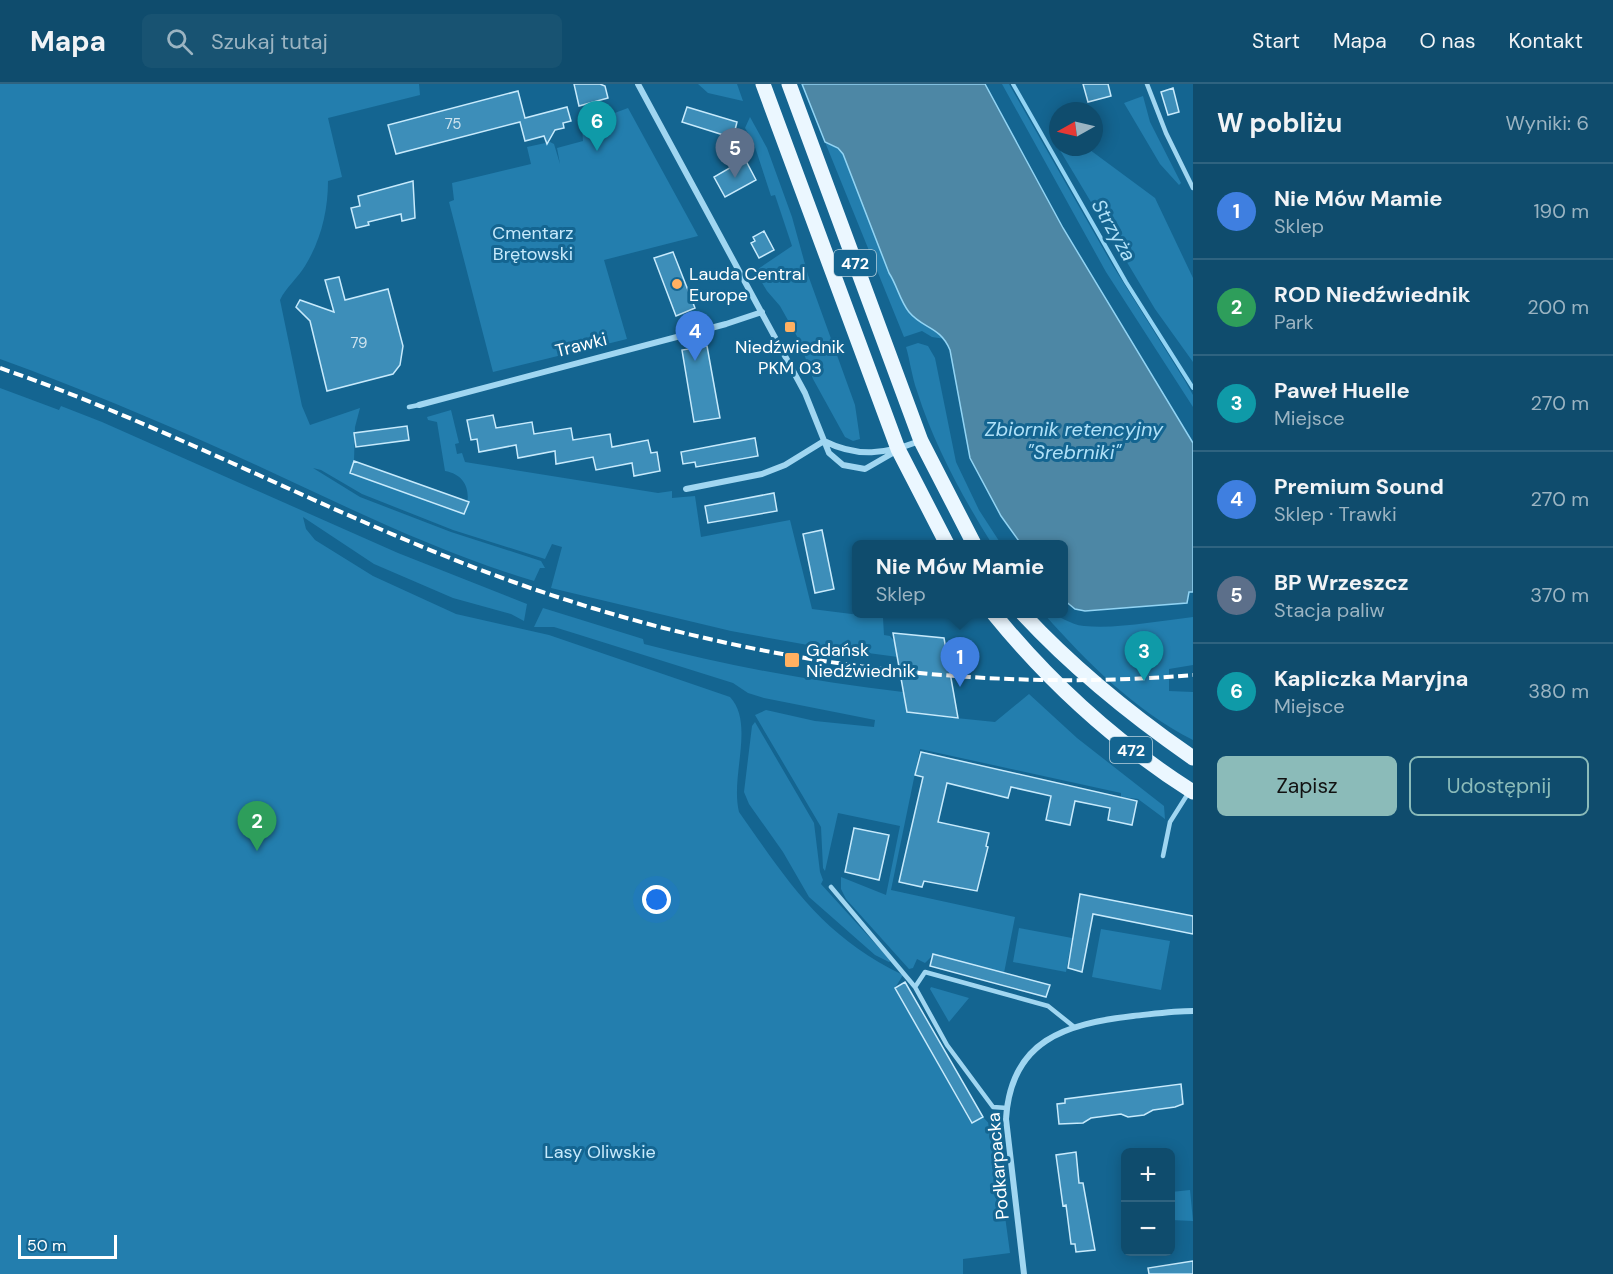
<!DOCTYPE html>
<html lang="pl">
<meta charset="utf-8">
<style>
:root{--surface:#0f4c6d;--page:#185372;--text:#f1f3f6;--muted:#9bb4c2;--line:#2f6380;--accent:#8bbbb9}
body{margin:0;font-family:"DM Sans",sans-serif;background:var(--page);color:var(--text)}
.controls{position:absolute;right:18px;bottom:18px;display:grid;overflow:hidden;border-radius:9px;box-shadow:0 3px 15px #0003}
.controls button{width:54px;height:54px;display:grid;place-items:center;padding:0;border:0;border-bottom:2px solid var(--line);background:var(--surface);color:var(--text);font:30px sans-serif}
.compass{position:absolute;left:1049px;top:18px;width:54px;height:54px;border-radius:50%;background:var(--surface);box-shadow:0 3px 15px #0003;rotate:262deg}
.scale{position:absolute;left:18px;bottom:15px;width:99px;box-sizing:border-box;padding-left:6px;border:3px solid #fff;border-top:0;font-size:16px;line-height:21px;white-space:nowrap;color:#fff;-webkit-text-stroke:4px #146591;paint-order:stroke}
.you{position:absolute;left:657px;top:816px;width:21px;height:21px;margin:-15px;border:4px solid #fff;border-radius:50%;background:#1a73e8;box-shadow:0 0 0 9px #1a73e833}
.badge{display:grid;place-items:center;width:39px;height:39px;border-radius:50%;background:var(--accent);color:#fff;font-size:20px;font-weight:700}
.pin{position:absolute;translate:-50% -50px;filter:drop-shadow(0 2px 3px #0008)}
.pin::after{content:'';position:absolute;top:32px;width:21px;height:18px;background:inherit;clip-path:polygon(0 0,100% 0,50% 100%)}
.popup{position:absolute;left:852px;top:456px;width:216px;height:78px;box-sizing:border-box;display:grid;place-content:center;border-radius:9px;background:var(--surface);filter:drop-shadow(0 2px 4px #0005);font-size:20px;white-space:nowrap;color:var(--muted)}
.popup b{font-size:22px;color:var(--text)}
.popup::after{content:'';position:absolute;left:50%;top:100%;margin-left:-12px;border:12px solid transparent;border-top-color:var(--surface)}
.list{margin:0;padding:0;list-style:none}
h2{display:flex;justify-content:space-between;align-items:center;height:78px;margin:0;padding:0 24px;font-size:26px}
h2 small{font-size:20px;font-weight:400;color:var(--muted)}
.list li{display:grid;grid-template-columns:39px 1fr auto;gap:18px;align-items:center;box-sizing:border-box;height:96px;padding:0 24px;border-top:2px solid var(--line)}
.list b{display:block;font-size:22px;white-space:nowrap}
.list p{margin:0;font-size:20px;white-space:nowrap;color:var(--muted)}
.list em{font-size:20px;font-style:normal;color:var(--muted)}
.actions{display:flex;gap:12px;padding:18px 24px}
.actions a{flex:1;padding:14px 0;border:2px solid var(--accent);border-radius:9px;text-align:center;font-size:21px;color:var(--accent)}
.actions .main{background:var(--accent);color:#111}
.icon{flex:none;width:33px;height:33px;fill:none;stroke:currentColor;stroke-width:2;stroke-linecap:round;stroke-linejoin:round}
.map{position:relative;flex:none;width:1193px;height:1190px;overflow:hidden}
header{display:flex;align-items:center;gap:36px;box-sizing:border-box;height:84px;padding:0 30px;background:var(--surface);border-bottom:2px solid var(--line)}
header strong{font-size:28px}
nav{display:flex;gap:33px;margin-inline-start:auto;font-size:21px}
.search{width:420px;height:54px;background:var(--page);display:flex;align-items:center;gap:15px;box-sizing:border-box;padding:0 21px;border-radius:9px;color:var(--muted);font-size:22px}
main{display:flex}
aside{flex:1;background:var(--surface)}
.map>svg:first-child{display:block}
.green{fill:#237eae}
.water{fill:#4d87a5;stroke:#92d4f4;stroke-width:1.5}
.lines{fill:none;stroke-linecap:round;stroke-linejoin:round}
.stream{stroke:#92d4f4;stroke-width:4}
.building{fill:#3d8eb9;stroke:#c7eafc;stroke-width:1.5}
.lane{stroke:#a0d6f1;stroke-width:4.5}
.street{stroke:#a0d6f1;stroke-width:6}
.primary{stroke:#ebf7ff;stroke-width:15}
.rail{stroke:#fff;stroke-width:4;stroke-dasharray:10 4.5;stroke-linecap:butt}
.poi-dot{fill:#ffb061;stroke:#146591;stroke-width:2}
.labels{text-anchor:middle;stroke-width:6;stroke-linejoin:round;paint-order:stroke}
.number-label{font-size:15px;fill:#cee3ee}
.shield{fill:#146591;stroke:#b8d1de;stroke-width:1.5}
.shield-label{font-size:16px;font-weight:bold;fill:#fff}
.park-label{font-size:18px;fill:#c7eafc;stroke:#146591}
.poi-label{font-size:18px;fill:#fff;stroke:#146591;text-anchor:start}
.street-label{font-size:18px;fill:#fff;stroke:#146591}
.water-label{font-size:20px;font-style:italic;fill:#b0e1f8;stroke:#146591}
</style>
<header>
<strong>Mapa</strong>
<div class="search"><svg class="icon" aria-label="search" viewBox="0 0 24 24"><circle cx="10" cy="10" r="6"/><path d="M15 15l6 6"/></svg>Szukaj tutaj</div>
<nav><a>Start</a><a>Mapa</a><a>O nas</a><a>Kontakt</a></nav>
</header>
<main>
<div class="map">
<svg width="1193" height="1190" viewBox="0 0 1193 1190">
<rect width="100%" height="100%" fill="#146591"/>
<path class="green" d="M0,0H419L420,11L328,34L342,93L328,97C328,127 321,156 305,182C298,194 286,203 280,216L302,322L310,341L360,324L355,343L354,377L350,389L464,430C472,411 468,391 445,387L437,338L428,336L427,333L451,326L459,359L455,360L457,370L462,369L465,378L658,409L672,407V414L695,412L701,453L790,436L812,525L883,534L884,551L890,552L895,558L898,573L808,561L731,547L551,504L562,463L552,460L545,475L453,446L362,410L321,386L313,384L360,413L451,448L541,477L545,484H540L534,497C430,466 331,415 232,370C156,336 78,303 0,275Z
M698,0H737L743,17L708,9Z
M1002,0H1009L1113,182L1185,297L1193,311V323L1106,188Z
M1143,12L1150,38L1181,99L1179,101L1160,80L1124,19Z
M628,24L698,152L604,176L627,255L493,288L449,118L454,116L452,99L531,80L527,63L550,58L554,60L560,80L557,64L583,57L582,45L591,36L597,41L599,48L612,45L610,37L612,30Z
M750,33L767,64L792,133L808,191L855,321L860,355L853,357L845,353L813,295L799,256L780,222L767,207L755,187L792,162L775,111L771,112L753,57L745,44Z
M825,58L838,64L843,70L889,189L902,212L945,255L932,253L922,247L904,253Z
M1058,63H1086L1155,114L1193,194V278L1155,225Z
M918,259L928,262L935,274L956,378L979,426L1001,460H992C962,412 934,361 917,307C912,293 910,277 906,263Z
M0,304L59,326L61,322L102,338L398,469L527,520L524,537L511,530L453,514L374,480L303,433L306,445L315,456L373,492L456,530L549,551L730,613C755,640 730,692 739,728C789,799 822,852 903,891L895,904L971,1039L983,1033L993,1044L1010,1169L963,1175V1190H0Z
M543,524L643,555L644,560C729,582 815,598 903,608L907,629L995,638L1029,610L1077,654L1164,722L1165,735L1138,715L1121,713V709L920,665L891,806L1015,833L1004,889L934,870L925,879L917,875L913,884L909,885L846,815L841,805V793L886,811L900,742L838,729L825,787L823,784L821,743L755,631L766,626L815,637L874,643L875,636L764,614L748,609L733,599L580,551L554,543H534Z
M1044,530C1059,529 1069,541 1084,542C1119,545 1158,537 1193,533V581L1169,585V607L1193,608V656C1134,626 1088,579 1044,530Z
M755,638L814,739L820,788L823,796L821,800L891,877L889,878L875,871L809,813L783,768L749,720L744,708L752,642Z
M1019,844L1072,854L1066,888L1013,878Z
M1101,845L1170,857L1161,906L1092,893Z
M931,903L969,914L949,938L930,905Z
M1190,1106L1193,1137L1171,1136V1108Z"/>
<path class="water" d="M802,0H985L1063,144L1193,359V508H1189L1187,519L1085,527L1075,525L1064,516V460H1021L1001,432L970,374L950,266C940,242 923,245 909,228C900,217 897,201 889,189L843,70L838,64L825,58Z"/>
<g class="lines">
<path class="stream" d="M1013,0L1126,198L1193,304"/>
</g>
<path class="building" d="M574,0H600L605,2L608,14L579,22Z
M1083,0H1108L1111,12L1088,18Z
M1173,4L1179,28L1168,31L1161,8Z
M518,7L525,34L567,23L571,37L563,39L564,44L555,46L547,60L544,52L525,57L520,38L396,70L388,41Z
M687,23L737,38L733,54L682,38Z
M745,75L756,96L725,113L714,93Z
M413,97L415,134L402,137L401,130L368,138L369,141L356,144L351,124L360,122L358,112Z
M764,147L774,166L759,174L751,159L755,157L753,153Z
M673,168L695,224L676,232L654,174Z
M339,193L345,216L388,205L403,262L400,281L393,290L327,307L310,237L296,223L300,216L334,228L325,196Z
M707,262L720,334L694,338L682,266Z
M493,331L496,344L532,338L534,350L571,344L573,356L610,350L612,363L648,356L651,369L657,368L660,387L634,392L632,379L596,386L593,373L556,380L555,367L518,374L516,361L479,368L477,355L471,356L467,336Z
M407,342L409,356L356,363L354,349Z
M755,354L758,372L696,383L695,378L683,380L681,368Z
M354,377L469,418L464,430L350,389Z
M774,409L777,427L708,439L705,422Z
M822,446L834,505L815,509L803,450Z
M893,549L944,554L958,634L907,628Z
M921,668L1137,717L1132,741L1108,736L1110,724L1075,717L1070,741L1046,736L1051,712L1011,703L1008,714L947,699L938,738L989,749L986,762L988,763L977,807L924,797L922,803L899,798L923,693L915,691Z
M854,744L889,751L879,796L845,788Z
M1080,810L1193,832V850L1093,830L1082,888L1068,884Z
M933,870L1050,901L1046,913L930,882Z
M905,898L983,1033L972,1039L895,904Z
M1181,1000L1183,1020L1175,1023L1153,1026L1144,1031L1128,1033L1121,1030L1091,1034L1083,1039L1059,1040L1057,1020L1065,1019V1015Z
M1076,1068L1079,1099H1083L1095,1166L1076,1168L1075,1160H1071L1066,1121L1063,1122L1056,1071Z
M1193,1177V1190H1149L1148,1184Z"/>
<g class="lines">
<path class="lane" d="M1147,0L1166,49L1193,104
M409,323L419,321
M1163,772L1170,738L1189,708
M831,803L915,903
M1007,1024L993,1023L947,961L915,903L925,888L1048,922L1073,942"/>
<path class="street" d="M638,0L805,309L829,369L843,381L865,385L898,366
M419,321L726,240L762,228
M824,357C858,374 885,370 920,357
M686,405L762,390L785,381L824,357
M1024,1190L1006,1035C1011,956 1065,940 1133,932C1153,930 1173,927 1193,927"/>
<path class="primary" d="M763,0L898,365L947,460
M789,0L921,357L974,460
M994,530C1051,600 1116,659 1193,708
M1023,530C1075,586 1131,631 1193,674"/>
<path class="rail" d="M0,284C154,337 299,414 450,474C685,568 941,612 1193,591"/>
</g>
<g class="poi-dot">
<circle cx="677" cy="200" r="6"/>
<rect x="784" y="237" width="12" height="12" rx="3"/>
<rect x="784" y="568" width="16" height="16" rx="3"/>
</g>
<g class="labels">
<g class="number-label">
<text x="453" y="45">75</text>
<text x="359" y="264">79</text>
</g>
<g class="shield">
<rect x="834" y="166" width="42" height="26" rx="4.5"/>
<rect x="1110" y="653" width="42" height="26" rx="4.5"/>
</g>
<g class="shield-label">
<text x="855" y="185">472</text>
<text x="1131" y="672">472</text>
</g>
<g class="park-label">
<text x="533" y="155">Cmentarz<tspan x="533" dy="21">Brętowski</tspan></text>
<text x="600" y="1074">Lasy Oliwskie</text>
</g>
<g class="poi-label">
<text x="689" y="196">Lauda Central<tspan x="689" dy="21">Europe</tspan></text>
<text x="790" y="269" text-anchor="middle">Niedźwiednik<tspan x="790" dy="21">PKM 03</tspan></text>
<text x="806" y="572">Gdańsk<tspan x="806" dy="21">Niedźwiednik</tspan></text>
</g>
<g class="street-label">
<text transform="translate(581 261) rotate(-14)" y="6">Trawki</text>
<text transform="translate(998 1082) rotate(-95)" y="6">Podkarpacka</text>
</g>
<g class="water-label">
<text transform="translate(1114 146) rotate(60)" y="7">Strzyża</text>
<text x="1074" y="352">Zbiornik retencyjny<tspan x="1074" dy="23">"Srebrniki"</tspan></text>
</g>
</g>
</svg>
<div class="controls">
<button>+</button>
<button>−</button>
</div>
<svg class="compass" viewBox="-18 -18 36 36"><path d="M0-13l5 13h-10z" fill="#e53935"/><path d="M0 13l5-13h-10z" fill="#9bb4c2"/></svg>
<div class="scale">50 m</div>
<div class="you"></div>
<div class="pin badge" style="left:960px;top:603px;background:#3f7fe0">1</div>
<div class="popup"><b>Nie Mów Mamie</b>Sklep</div>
<div class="pin badge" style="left:257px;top:767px;background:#2e9e5b">2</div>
<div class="pin badge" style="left:1144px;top:597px;background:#0f9aa8">3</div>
<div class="pin badge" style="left:695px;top:277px;background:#3f7fe0">4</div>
<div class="pin badge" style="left:735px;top:94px;background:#5c6f8a">5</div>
<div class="pin badge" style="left:597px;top:67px;background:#0f9aa8">6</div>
</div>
<aside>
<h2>W pobliżu<small>Wyniki: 6</small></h2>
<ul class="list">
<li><span class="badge" style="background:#3f7fe0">1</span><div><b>Nie Mów Mamie</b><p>Sklep</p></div><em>190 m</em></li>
<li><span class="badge" style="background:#2e9e5b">2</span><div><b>ROD Niedźwiednik</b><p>Park</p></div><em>200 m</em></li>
<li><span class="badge" style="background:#0f9aa8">3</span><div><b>Paweł Huelle</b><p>Miejsce</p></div><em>270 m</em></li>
<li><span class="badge" style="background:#3f7fe0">4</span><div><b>Premium Sound</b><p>Sklep · Trawki</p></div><em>270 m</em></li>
<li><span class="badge" style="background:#5c6f8a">5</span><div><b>BP Wrzeszcz</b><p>Stacja paliw</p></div><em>370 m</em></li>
<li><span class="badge" style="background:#0f9aa8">6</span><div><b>Kapliczka Maryjna</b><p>Miejsce</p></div><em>380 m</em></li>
</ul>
<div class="actions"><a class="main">Zapisz</a><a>Udostępnij</a></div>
</aside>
</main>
